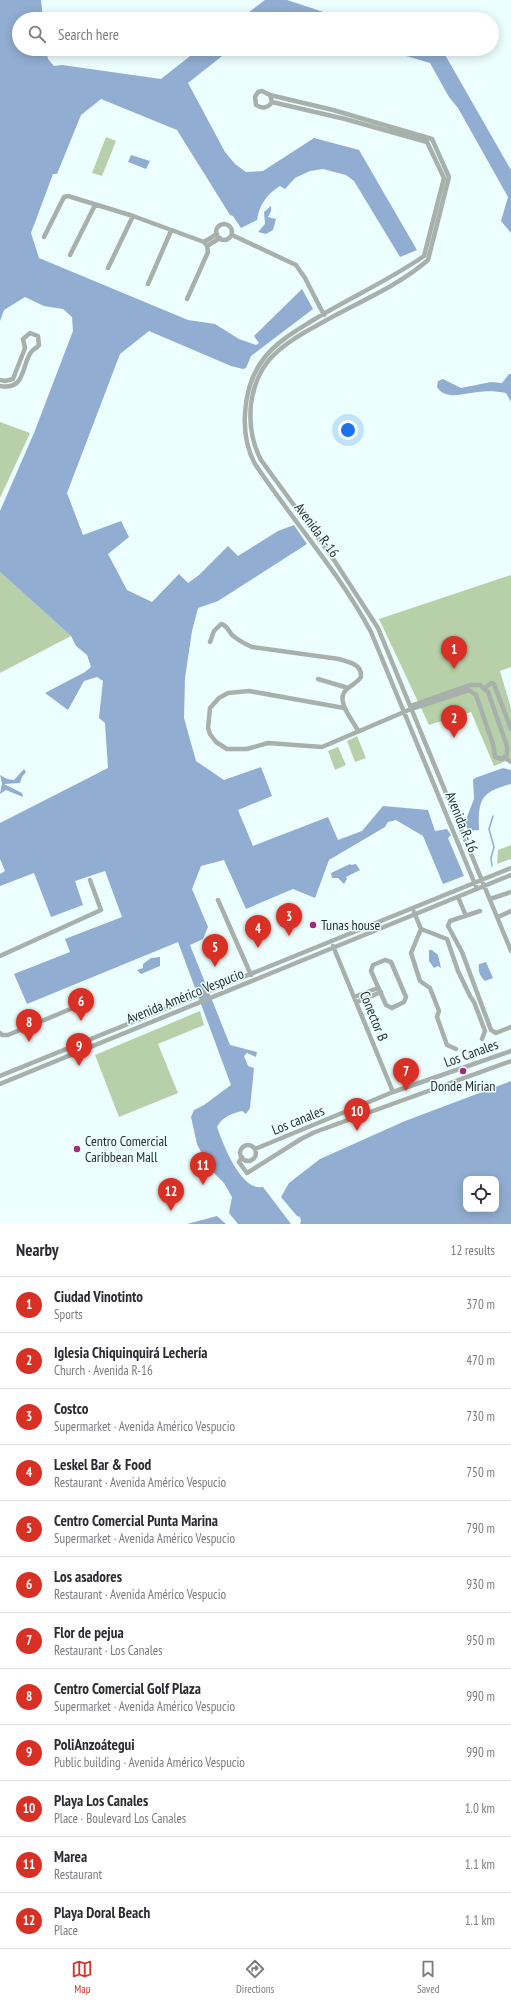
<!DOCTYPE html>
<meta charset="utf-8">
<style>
:root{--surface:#fff;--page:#f7f7f7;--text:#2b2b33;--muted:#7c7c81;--line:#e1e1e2;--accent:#d93025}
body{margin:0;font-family:"PT Sans Narrow",sans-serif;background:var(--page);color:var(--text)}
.controls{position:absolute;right:12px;bottom:12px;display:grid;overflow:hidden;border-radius:8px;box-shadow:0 2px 10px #0003}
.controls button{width:36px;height:36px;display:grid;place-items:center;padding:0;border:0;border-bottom:1px solid var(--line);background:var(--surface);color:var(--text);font:20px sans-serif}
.you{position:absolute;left:348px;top:430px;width:14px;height:14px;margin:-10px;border:3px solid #fff;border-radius:50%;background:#1a73e8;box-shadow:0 0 0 6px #1a73e833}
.badge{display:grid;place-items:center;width:26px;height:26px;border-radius:50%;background:var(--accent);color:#fff;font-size:13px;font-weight:700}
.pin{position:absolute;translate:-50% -33px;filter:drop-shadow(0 1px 2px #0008)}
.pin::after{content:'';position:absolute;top:21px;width:14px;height:12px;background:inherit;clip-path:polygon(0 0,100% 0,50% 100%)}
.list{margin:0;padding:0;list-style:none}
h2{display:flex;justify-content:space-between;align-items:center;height:52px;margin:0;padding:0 16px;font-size:17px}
h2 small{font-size:13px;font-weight:400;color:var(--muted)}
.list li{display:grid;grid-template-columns:26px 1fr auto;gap:12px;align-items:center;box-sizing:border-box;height:56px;padding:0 16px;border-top:1px solid var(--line)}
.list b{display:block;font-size:15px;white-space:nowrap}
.list p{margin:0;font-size:13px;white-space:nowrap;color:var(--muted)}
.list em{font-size:13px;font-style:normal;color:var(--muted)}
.icon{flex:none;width:22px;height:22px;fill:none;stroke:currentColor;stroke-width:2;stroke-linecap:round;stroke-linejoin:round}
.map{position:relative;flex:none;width:511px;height:1224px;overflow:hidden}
.search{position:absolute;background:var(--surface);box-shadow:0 2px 10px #0003;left:12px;right:12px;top:12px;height:44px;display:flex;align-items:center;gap:10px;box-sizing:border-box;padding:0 14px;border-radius:22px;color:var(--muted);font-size:15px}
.sheet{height:724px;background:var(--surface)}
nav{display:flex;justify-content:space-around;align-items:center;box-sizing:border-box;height:56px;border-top:1px solid var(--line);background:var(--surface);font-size:11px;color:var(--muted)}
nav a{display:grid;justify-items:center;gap:2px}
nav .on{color:var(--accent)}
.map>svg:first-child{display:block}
.green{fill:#b7d0a9}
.water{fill:#91add1;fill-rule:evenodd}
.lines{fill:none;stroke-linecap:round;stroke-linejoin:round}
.stream{stroke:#91add1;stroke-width:1.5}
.street{stroke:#a8b0ac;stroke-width:4.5}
.poi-dot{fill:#a6297b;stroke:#ecfffe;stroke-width:1.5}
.labels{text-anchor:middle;stroke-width:3;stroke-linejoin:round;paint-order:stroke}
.street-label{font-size:14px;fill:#262e2e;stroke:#ecfffe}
.poi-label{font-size:14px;fill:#262e2e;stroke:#ecfffe;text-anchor:start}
</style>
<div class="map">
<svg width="511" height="1224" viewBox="0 0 511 1224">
<rect width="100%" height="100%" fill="#ecfffe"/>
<path class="green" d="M106,137L116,141L102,176L92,173Z
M0,422L30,433L0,498Z
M0,572L71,636L0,673Z
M511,575V667L500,671L511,708V759L494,766L471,712L429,725L379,619Z
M357,736L366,758L355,762L347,741Z
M338,747L346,765L335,770L328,751Z
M511,845V859L497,864L498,850Z
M200,1011L204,1025L158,1044L178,1093L119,1117L95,1055Z"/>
<path class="water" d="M0,0H41L43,19H19V49H46L48,59L54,66L62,65L161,79L199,49H231L188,83L225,152L235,164L246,172L263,171L314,138L359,150L417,250L400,257L354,181L346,175L323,169L310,171L295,178L285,189L280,186C267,194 259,205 257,220L241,228L233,216L230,215L177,130L101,99L81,115L57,174H53L31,233L39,258L188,320L215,324L239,339L256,345L259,343L254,336L302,289L313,309L251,356L246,368L243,369L231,366L149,331L120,354L67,493L83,535L121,521L129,537L108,554L127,590L152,602L179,574L188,583L199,575L228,546L238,556L278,531L294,525L307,544L218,601L198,608L192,631L185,678L184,718L196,761L224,780L261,767L272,796L238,810L253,846L328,817L338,840L362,831L383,806L428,810L435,831L447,829L451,835L448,838L464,876L443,884L423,836L396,820L388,822L385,827L329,860L315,898L293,889L246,909L224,860L201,866L192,889L208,927L203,939L190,945L230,1045L257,1052L256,1057L247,1053L244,1056L248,1066L254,1068L250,1108L246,1114L242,1111C231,1114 223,1116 217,1127C223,1144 241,1192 263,1187L291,1224H238L229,1213L232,1197L224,1183L209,1168L197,1144L191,1117L194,1110L204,1105L231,1085L178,942L27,1004L14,974L70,952L65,939L122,917L105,871L75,881L83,905L51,917L34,873L0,886V874L5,871L0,859V823L108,768L105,723L99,718L103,681L97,677L84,681L68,710L45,693L85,672L91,667L87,655L76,646L71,636L0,572V511L34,433L73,331L72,317L63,309L44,306L25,297L4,310L0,321Z
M265,0H287L345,19H283L274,16L270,19H240Z
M383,49H439L444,53L511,170V233L501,221L508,197L458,108L449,97L430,63Z
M131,155L150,161L146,169L128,162Z
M271,206V211L268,217L276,219L273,230L266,234L258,232L265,224L264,212Z
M509,374H511V402L506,393C497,391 486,391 478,392C464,393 446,401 437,387L438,381L443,379L461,388L491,382L502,383Z
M503,768L511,770V784C481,792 478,799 479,830L468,831L465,822L474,799L473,780L475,778Z
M24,769L26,772L22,777L20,783L4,784L22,793L23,797L6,790L0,794L2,783L0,775L7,779L14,780Z
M350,864L351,865L356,864L360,870L346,877L347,879L344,884L338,878H332L331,873Z
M429,950H432L438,955L441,968L438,966L434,968L429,961Z
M160,957V966L141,974L137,970L143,968V964L151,958Z
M486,962L493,978L485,981C480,976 478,972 479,964Z
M511,1081V1224H300L301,1221L300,1217L297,1216L281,1197L289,1183L320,1159L405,1121ZM466,1179H496V1209H466Z
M217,1216L226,1224H187Z"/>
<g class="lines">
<path class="stream" d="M492,866L491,858L494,847L489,829L493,816"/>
<path class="street" d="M270,95L272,102C268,108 262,109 256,105L255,97L258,92L262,91L270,95L333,110L432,139L449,177L428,260
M272,102L345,119L427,142L444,178L424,256
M216 232a8 8 0 1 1 16 0a8 8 0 1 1-16 0Z
M232,235L296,265L305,278L324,315
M44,237L64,197L68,196L133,216L204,242L207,246L208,252L187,299
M204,242L217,234
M207,246L220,238
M70,255L95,205
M424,256C388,281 347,299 310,322C294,332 277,342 265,357C252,373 246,394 245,414C244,430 247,449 255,464C293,521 339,572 371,632L477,889
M428,260C396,288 353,304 316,326C299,335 282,345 269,360C259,372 253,389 251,404C249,424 252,443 261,460L334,560L378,628L511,951
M108,268L133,216
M148,284L171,231
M0,380L5,381L13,379L25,348L23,339L30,333L38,336L39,345C37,348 34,349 32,351C21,363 27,391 0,386
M210,642L214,631L221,624C227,625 228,630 232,635C238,640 245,644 252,647L339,659C349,662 362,664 361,677C357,683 351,685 346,690C335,701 353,720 358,731
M318,679L348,688
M485,688L491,683L494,684L511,729
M344,708L249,691L228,693L219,698L210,708L208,728L210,734L216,742L227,749H247L268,743L322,747L411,709L469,690L476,695L493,744L495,757L502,759L507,755V746L488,692L480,685H470L410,706
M505,758L511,762
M458,897L466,916
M490,899L511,892
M218,900L251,975
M480,911L450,921L448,926L462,952L491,1030L496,1033L511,1027
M414,912L421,929L411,953L420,981L430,988L439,1011L437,1017L447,1045L456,1049
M498,917L511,911
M421,929L447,939L458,971L470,996L474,1002L485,1031L482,1039
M333,946L393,1092
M0,956L101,910L90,880
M385,960L391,962L406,997L404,1002L392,1008L386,1005L371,971L373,965Z
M354,997L378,988
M357,1002L381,992
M0,1033L2,1035H8L85,1003
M0,1076L511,868
M0,1084L511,875
M240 1153a8 8 0 1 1 16 0a8 8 0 1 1-16 0Z
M255,1149L393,1092L511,1051
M242,1157L239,1162L247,1173L301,1139L315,1132L511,1061"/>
</g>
<g class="poi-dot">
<circle cx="313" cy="925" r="4"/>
<circle cx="463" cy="1071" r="4"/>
<circle cx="77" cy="1149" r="4"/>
</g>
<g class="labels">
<g class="street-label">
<text transform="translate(317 530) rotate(53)" y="5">Avenida R-16</text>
<text transform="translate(462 822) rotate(68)" y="5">Avenida R-16</text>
<text transform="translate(185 996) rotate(-22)" y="5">Avenida Américo Vespucio</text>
<text transform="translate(374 1016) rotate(68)" y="5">Conector B</text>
<text transform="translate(471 1053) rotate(-20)" y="5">Los Canales</text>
<text transform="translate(298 1120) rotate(-22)" y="5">Los canales</text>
</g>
<g class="poi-label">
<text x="321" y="930">Tunas house</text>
<text x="463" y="1091" text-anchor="middle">Donde Mirian</text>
<text x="85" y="1146">Centro Comercial<tspan x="85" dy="16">Caribbean Mall</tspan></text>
</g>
</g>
</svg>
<div class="controls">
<button><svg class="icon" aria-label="locate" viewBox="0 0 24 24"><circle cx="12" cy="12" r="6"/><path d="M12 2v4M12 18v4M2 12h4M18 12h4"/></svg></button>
</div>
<div class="you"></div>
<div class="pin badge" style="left:454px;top:669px">1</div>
<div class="pin badge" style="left:454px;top:738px">2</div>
<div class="pin badge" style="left:289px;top:936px">3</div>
<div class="pin badge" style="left:258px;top:948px">4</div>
<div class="pin badge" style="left:215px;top:967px">5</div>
<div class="pin badge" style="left:81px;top:1021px">6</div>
<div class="pin badge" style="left:406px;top:1091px">7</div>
<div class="pin badge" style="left:29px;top:1042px">8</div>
<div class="pin badge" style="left:79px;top:1066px">9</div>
<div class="pin badge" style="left:357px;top:1131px">10</div>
<div class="pin badge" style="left:203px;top:1185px">11</div>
<div class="pin badge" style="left:171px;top:1211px">12</div>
<div class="search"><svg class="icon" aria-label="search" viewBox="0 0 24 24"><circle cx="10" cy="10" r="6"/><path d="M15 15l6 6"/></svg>Search here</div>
</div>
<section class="sheet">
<h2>Nearby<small>12 results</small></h2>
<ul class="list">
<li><span class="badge">1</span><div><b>Ciudad Vinotinto</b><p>Sports</p></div><em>370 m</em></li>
<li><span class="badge">2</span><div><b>Iglesia Chiquinquirá Lechería</b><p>Church · Avenida R-16</p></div><em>470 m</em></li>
<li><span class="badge">3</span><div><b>Costco</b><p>Supermarket · Avenida Américo Vespucio</p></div><em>730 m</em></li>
<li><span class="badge">4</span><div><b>Leskel Bar &amp; Food</b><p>Restaurant · Avenida Américo Vespucio</p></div><em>750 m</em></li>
<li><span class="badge">5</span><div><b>Centro Comercial Punta Marina</b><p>Supermarket · Avenida Américo Vespucio</p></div><em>790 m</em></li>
<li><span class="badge">6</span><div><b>Los asadores</b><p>Restaurant · Avenida Américo Vespucio</p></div><em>930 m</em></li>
<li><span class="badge">7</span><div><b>Flor de pejua</b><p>Restaurant · Los Canales</p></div><em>950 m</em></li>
<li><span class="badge">8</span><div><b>Centro Comercial Golf Plaza</b><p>Supermarket · Avenida Américo Vespucio</p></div><em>990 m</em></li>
<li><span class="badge">9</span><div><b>PoliAnzoátegui</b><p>Public building · Avenida Américo Vespucio</p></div><em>990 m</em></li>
<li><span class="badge">10</span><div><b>Playa Los Canales</b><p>Place · Boulevard Los Canales</p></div><em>1.0 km</em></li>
<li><span class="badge">11</span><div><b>Marea</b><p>Restaurant</p></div><em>1.1 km</em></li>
<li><span class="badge">12</span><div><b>Playa Doral Beach</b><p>Place</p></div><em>1.1 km</em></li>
</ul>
</section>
<nav>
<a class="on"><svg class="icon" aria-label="map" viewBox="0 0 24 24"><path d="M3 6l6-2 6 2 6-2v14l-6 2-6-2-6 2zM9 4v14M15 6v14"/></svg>Map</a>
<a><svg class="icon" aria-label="directions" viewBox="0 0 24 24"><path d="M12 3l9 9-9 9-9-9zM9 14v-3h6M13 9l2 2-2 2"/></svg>Directions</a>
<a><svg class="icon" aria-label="saved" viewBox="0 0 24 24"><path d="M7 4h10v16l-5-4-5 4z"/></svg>Saved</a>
</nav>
